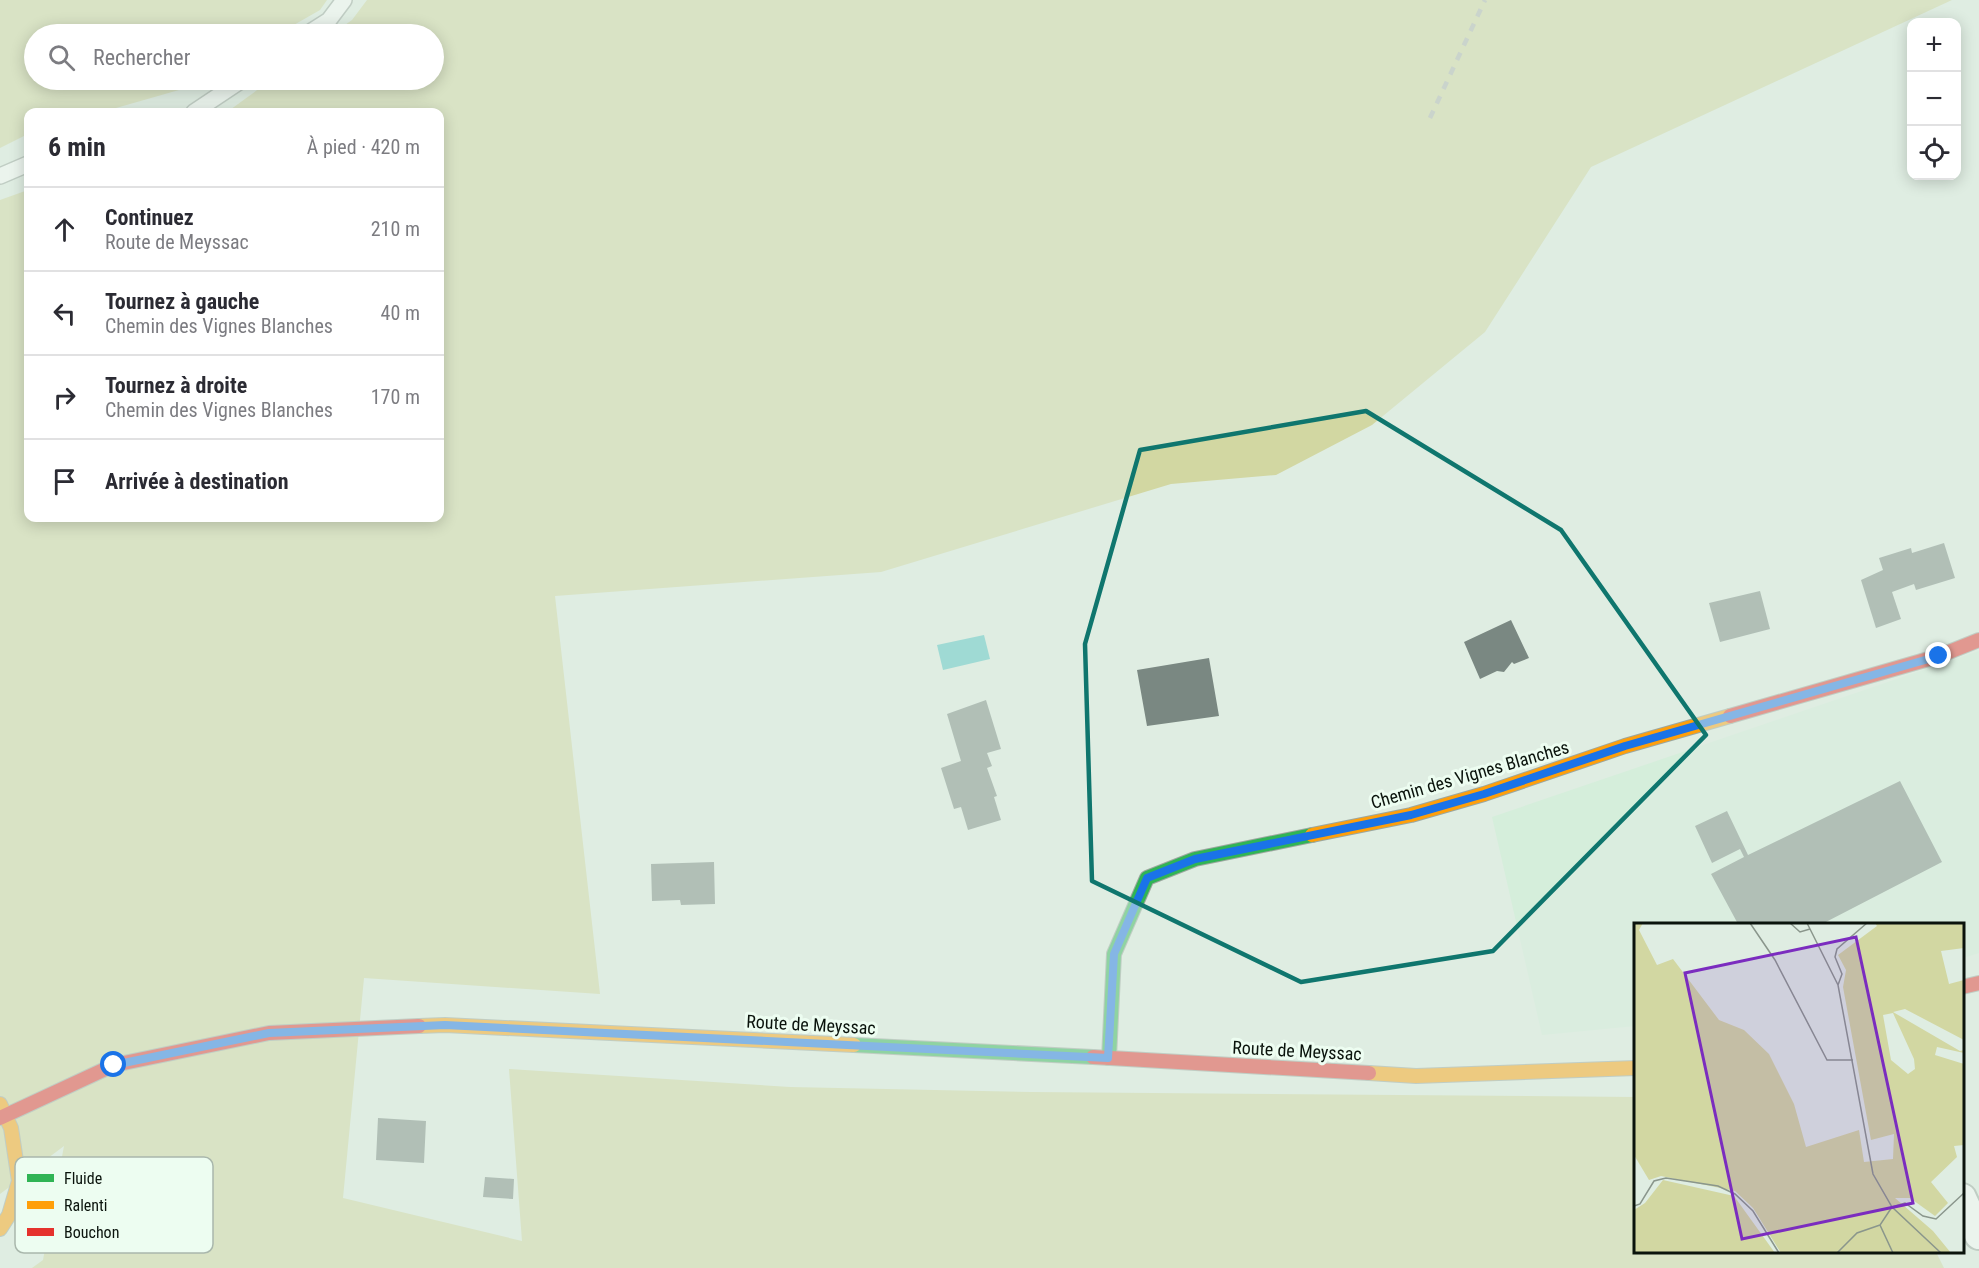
<!DOCTYPE html>
<html lang="fr">
<meta charset="utf-8">
<style>
:root{--surface:#fff;--page:#f7f7f7;--text:#2b2b33;--muted:#7c7c81;--line:#e1e1e2}
body{margin:0;font-family:"Roboto Condensed",sans-serif;background:var(--page);color:var(--text)}
.controls{position:absolute;right:18px;top:18px;display:grid;overflow:hidden;border-radius:12px;box-shadow:0 3px 15px #0003}
.controls button{width:54px;height:54px;display:grid;place-items:center;padding:0;border:0;border-bottom:2px solid var(--line);background:var(--surface);color:var(--text);font:30px sans-serif}
.stop{position:absolute;width:18px;height:18px;margin:-14px;border:4px solid #1a73e8;border-radius:50%;background:#fff}
.stop.end{background:#1a73e8;border-color:#fff;box-shadow:0 2px 6px #0008}
.list{margin:0;padding:0;list-style:none}
h2{display:flex;justify-content:space-between;align-items:center;height:78px;margin:0;padding:0 24px;font-size:26px}
h2 small{font-size:20px;font-weight:400;color:var(--muted)}
.list li{display:grid;grid-template-columns:39px 1fr auto;gap:18px;align-items:center;box-sizing:border-box;height:84px;padding:0 24px;border-top:2px solid var(--line)}
.list b{display:block;font-size:22px;white-space:nowrap}
.list p{margin:0;font-size:20px;white-space:nowrap;color:var(--muted)}
.list em{font-size:20px;font-style:normal;color:var(--muted)}
.icon{flex:none;width:33px;height:33px;fill:none;stroke:currentColor;stroke-width:2;stroke-linecap:round;stroke-linejoin:round}
.map{position:relative;flex:none;width:1979px;height:1268px;overflow:hidden}
.search{position:absolute;background:var(--surface);box-shadow:0 3px 15px #0003;left:24px;top:24px;width:420px;height:66px;display:flex;align-items:center;gap:15px;box-sizing:border-box;padding:0 21px;border-radius:33px;color:var(--muted);font-size:22px}
.panel{position:absolute;background:var(--surface);box-shadow:0 3px 15px #0003;left:24px;top:108px;width:420px;height:414px;border-radius:12px}
.map>svg:first-child{display:block}
.built{fill:#d5eedb}
.green{fill:#d2d7a2}
.water{fill:#53c3c3}
.building{fill:#7a8882}
.lines{fill:none;stroke-linecap:round;stroke-linejoin:round}
.lane-casing{stroke:#9ca79f;stroke-width:18}
.street-casing{stroke:#9ca79f;stroke-width:32}
.fast-casing{stroke:#9ca79f;stroke-width:16}
.slow-casing{stroke:#9ca79f;stroke-width:16}
.jam-casing{stroke:#9ca79f;stroke-width:16}
.lane{stroke:#fafcfb;stroke-width:15}
.street{stroke:#fafcfb;stroke-width:28}
.fast{stroke:#30b455;stroke-width:14}
.slow{stroke:#ff9f0a;stroke-width:14}
.jam{stroke:#e5322d;stroke-width:14}
.rail{stroke:#b2b5b2;stroke-width:4.5;stroke-dasharray:8 8;stroke-linecap:butt}
.route{stroke:#1a73e8;stroke-width:8}
.marked{fill:none;stroke:#0f766e;stroke-width:4.5;stroke-linejoin:round}
.labels{text-anchor:middle;stroke-width:6;stroke-linejoin:round;paint-order:stroke}
.street-label{font-size:18px;fill:#0a130c;stroke:#edfdf1}
.inset-road{fill:none;stroke:#8a968c;stroke-width:1.5}
.view{fill:#7b2cbf;fill-opacity:0.15;stroke:#7b2cbf;stroke-width:3}
.inset-edge{fill:none;stroke:#0a130c;stroke-width:3}
.key{fill:#edfdf1;stroke:#a9b7ac;stroke-width:1.5}
.key-label{font-size:16px;fill:#0a130c}
</style>
<div class="map">
<svg width="1979" height="1268" viewBox="0 0 1979 1268">
<rect width="100%" height="100%" fill="#dfede2"/>
<path class="built" d="M1979,651V953L1963,958L1962,924H1636L1635,1026L1542,1035L1492,817Z"/>
<path class="green" d="M0,0H327L320,10L278,34H34V80H201L186,88L102,112H28V134L0,148Z
M367,0H1952L1591,167L1485,332L1372,425L1276,475L1171,484L881,572L555,596L600,994L364,978L343,1198L522,1241L509,1069L790,1087L1031,1092L1635,1097L1636,1252H1936L1944,1268H32L43,1260L64,1146L0,1194V200L28,190V518H440V112H227L271,80H434V34H332L352,20Z"/>
<path class="water" d="M984,635L990,659L943,670L937,645Z"/>
<path class="building" d="M1944,543L1955,578L1916,590L1914,584L1892,592L1901,619L1876,628L1861,580L1883,570L1879,558L1911,548L1912,553Z
M1760,591L1770,629L1720,642L1709,603Z
M1511,620L1529,658L1514,664L1512,662L1504,672L1497,671L1480,679L1464,642Z
M1209,658L1219,716L1147,726L1137,670Z
M986,700L1001,749L987,753L992,766L987,768L997,796L994,797L1001,820L968,830L961,807L954,809L941,768L961,761L947,714Z
M1900,781L1942,862L1822,924H1738L1711,874L1744,857L1740,849L1712,863L1695,826L1727,811L1748,855Z
M714,862L715,904L681,905L680,900L652,901L651,864Z
M378,1118L426,1121L424,1163L376,1160Z
M485,1177L514,1179L513,1199L483,1197Z"/>
<g class="lines">
<defs>
<path id="lane" d="M307,34L329,20L344,0
M194,112L242,80
M0,176L28,164"/>
<path id="street" d="M1962,1198L1979,1235"/>
<path id="fast" d="M854,1045L1093,1057
M1109,1058L1114,954L1147,878L1195,859L1312,835"/>
<path id="slow" d="M1312,835L1411,815L1484,794L1625,746L1730,716
M419,1026L445,1025L854,1045
M1369,1073L1416,1076L1636,1068
M0,1104L11,1128L19,1181L9,1215L0,1229"/>
<path id="jam" d="M1730,716L1939,656L1979,640
M1962,987L1979,983
M1093,1057L1369,1073
M0,1118L114,1065L269,1033L419,1026"/>
</defs>
<use href="#lane" class="lane-casing"/>
<use href="#street" class="street-casing"/>
<use href="#fast" class="fast-casing"/>
<use href="#slow" class="slow-casing"/>
<use href="#jam" class="jam-casing"/>
<use href="#lane" class="lane"/>
<use href="#street" class="street"/>
<use href="#fast" class="fast"/>
<use href="#slow" class="slow"/>
<use href="#jam" class="jam"/>
<path class="rail" d="M1430,118L1485,0"/>
</g>
<g class="lines">
<path class="route" d="M114,1065L269,1033L445,1025L1108,1058L1114,954L1147,878L1195,859L1411,815L1484,794L1625,746L1939,656"/>
</g>
<path d="M0 0H1979V1268H0ZM1366,411L1561,530L1706,735L1493,951L1301,982L1092,881L1085,644L1140,450Z" fill="#dfede2" fill-opacity=".55" fill-rule="evenodd"/>
<path class="marked" d="M1366,411L1561,530L1706,735L1493,951L1301,982L1092,881L1085,644L1140,450Z"/>
<g class="labels">
<g class="street-label">
<text transform="translate(1470 775) rotate(-16)" y="6">Chemin des Vignes Blanches</text>
<text transform="translate(811 1025) rotate(3)" y="6">Route de Meyssac</text>
<text transform="translate(1297 1051) rotate(3)" y="6">Route de Meyssac</text>
</g>
</g>
<g transform="translate(1634 923)">
<rect width="330" height="330" fill="#dfede2"/>
<path d="M0,0H9L5,7L23,42L39,36L85,97L110,107L135,131L160,181L172,224L225,207L230,239L259,236L260,211L237,217L209,64L212,47L204,32L243,3L241,0H330V25L307,28L315,61L330,57V117L271,86L259,89L326,128L330,127V130L303,124L301,132L330,141V222L320,223L323,234L297,259L314,280L301,293L276,275H261L299,308L317,330H147L119,285L101,268L27,253L15,257L0,232ZM259,90L280,136L281,146L274,151L257,137L249,92ZM29,257L100,273L141,330H0V287L11,280Z" fill="#d2d7a2" fill-rule="evenodd"/>
<path class="inset-road" d="M116,0L141,37L193,137H219M156,0L166,9L176,6M173,0L204,62L239,251L258,284L307,330M204,62L208,51L201,34L203,26L233,0M0,283L6,281L20,258L32,255L84,263L101,271L119,288L145,330M203,330L223,310L246,302M259,330L246,302L258,284L271,280L289,293L302,296L330,270"/>
<path class="view" d="M222,14L279,280L108,316L51,50Z"/>
<rect width="330" height="330" class="inset-edge"/>
</g>
<rect x="15" y="1157" width="198" height="96" rx="9" class="key"/>
<rect x="27" y="1174" width="27" height="8" fill="#30b455"/>
<rect x="27" y="1201" width="27" height="8" fill="#ff9f0a"/>
<rect x="27" y="1228" width="27" height="8" fill="#e5322d"/>
<g class="key-label">
<text x="64" y="1184">Fluide</text>
<text x="64" y="1211">Ralenti</text>
<text x="64" y="1238">Bouchon</text>
</g>
</svg>
<div class="controls">
<button>+</button>
<button>−</button>
<button><svg class="icon" aria-label="locate" viewBox="0 0 24 24"><circle cx="12" cy="12" r="6"/><path d="M12 2v4M12 18v4M2 12h4M18 12h4"/></svg></button>
</div>
<div class="stop" style="left:114px;top:1065px"></div>
<div class="stop end" style="left:1939px;top:656px"></div>
<div class="search"><svg class="icon" aria-label="search" viewBox="0 0 24 24"><circle cx="10" cy="10" r="6"/><path d="M15 15l6 6"/></svg>Rechercher</div>
<section class="panel">
<h2>6 min<small>À pied · 420 m</small></h2>
<ul class="list">
<li><svg class="icon" aria-label="ahead" viewBox="0 0 24 24"><path d="M12 20V5M6 11l6-6 6 6"/></svg><div><b>Continuez</b><p>Route de Meyssac</p></div><em>210 m</em></li>
<li><svg class="icon" aria-label="left" viewBox="0 0 24 24"><path d="M17 20v-9H6M10 6l-5 5 5 5"/></svg><div><b>Tournez à gauche</b><p>Chemin des Vignes Blanches</p></div><em>40 m</em></li>
<li><svg class="icon" aria-label="right" viewBox="0 0 24 24"><path d="M7 20v-9h11M14 6l5 5-5 5"/></svg><div><b>Tournez à droite</b><p>Chemin des Vignes Blanches</p></div><em>170 m</em></li>
<li><svg class="icon" aria-label="arrive" viewBox="0 0 24 24"><path d="M6 21V4h12l-3 4 3 4H6"/></svg><div><b>Arrivée à destination</b></div></li>
</ul>
</section>
</div>
